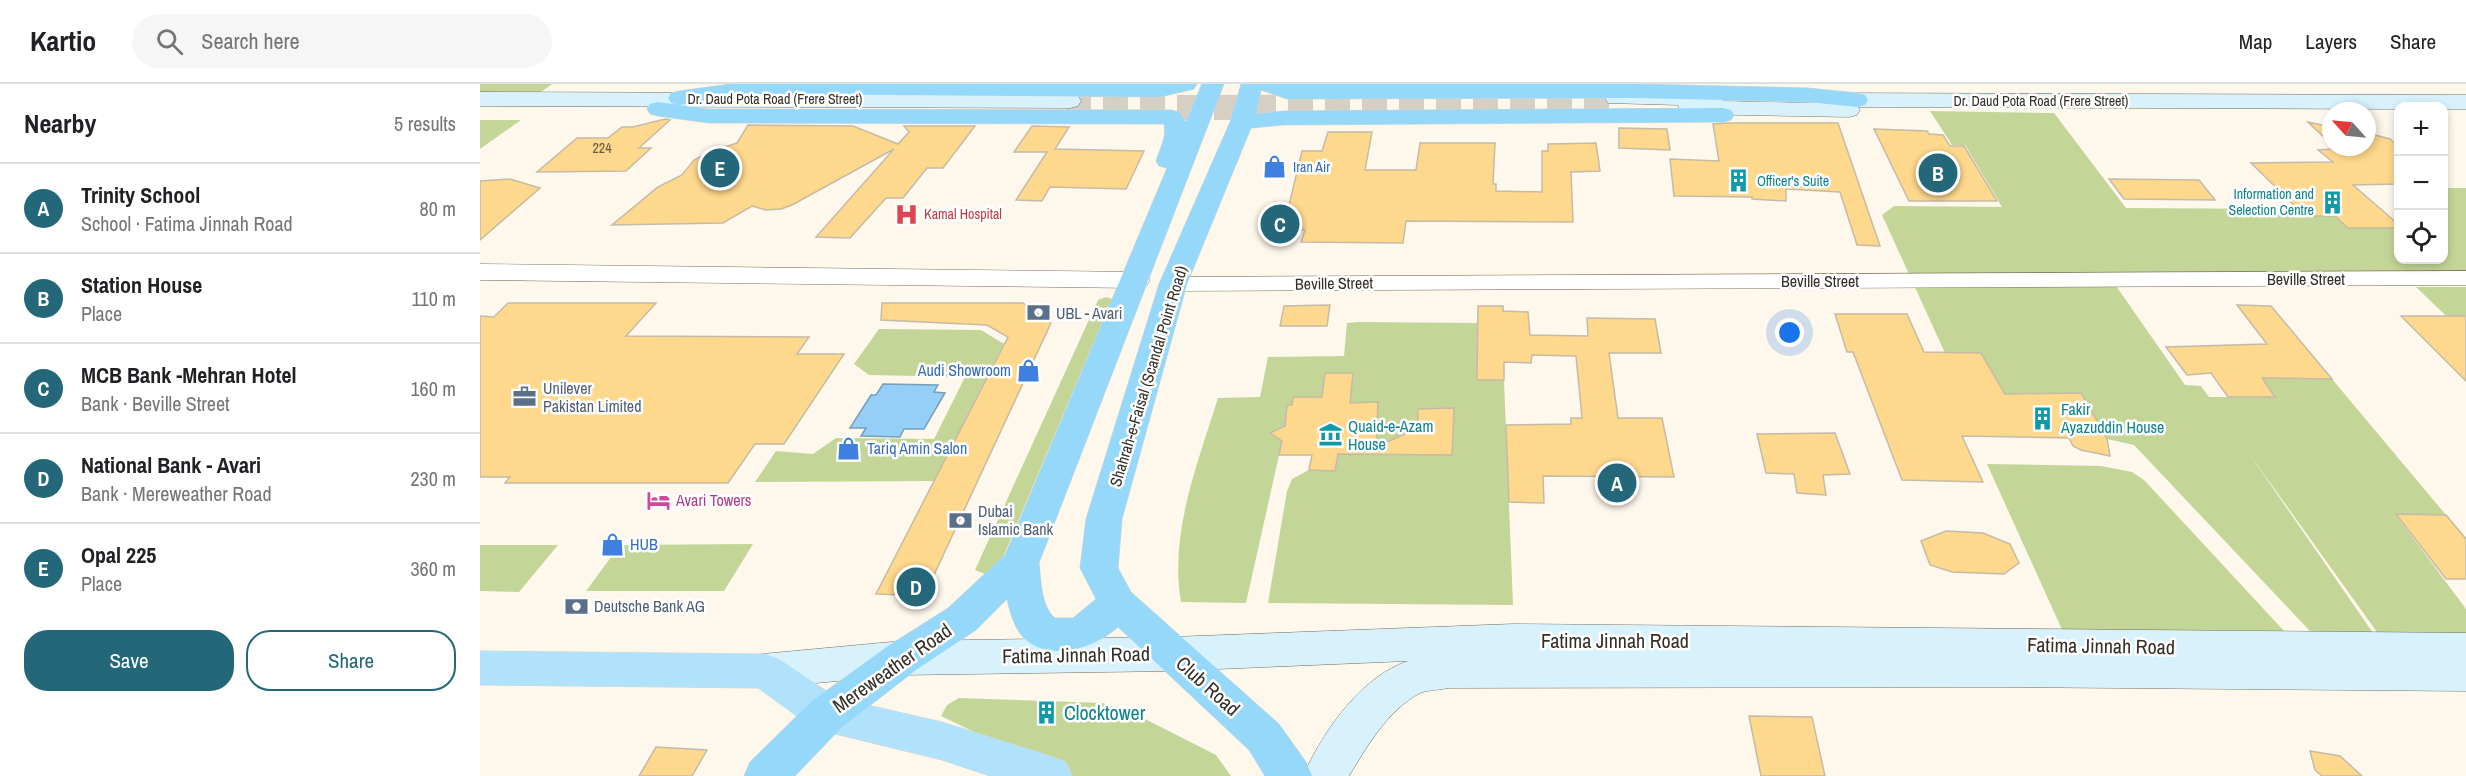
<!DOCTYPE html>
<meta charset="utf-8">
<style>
:root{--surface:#fff;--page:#f6f6f6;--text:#202124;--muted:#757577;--line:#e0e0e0;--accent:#236779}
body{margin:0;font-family:"Archivo Narrow",sans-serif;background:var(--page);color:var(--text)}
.controls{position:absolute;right:18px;top:18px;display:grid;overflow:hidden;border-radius:12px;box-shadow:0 3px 9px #0003}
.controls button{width:54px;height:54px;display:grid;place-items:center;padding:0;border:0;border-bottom:2px solid var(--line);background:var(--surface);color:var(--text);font:30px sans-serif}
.compass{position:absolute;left:1842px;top:18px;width:54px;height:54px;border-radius:50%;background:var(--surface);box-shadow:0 3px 9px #0003;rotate:297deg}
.you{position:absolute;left:1310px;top:249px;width:21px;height:21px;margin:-15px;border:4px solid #fff;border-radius:50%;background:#1a73e8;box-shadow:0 0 0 9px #1a73e833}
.badge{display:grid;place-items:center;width:39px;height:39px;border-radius:50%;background:var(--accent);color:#fff;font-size:20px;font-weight:700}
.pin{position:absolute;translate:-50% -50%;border:3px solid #fff;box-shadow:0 2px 6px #0006}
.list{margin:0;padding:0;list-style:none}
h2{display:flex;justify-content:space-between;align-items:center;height:78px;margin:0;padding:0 24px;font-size:26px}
h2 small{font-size:20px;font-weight:400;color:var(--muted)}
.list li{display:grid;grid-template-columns:39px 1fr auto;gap:18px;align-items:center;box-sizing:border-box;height:90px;padding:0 24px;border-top:2px solid var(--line)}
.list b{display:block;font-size:22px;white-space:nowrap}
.list p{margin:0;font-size:20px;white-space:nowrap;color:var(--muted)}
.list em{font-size:20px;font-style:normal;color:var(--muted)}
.actions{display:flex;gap:12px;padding:18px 24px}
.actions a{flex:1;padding:14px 0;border:2px solid var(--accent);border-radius:24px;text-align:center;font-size:21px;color:var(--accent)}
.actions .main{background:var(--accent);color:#fff}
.icon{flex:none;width:33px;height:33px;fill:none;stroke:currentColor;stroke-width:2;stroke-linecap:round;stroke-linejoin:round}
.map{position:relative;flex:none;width:1986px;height:692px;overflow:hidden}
header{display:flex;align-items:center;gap:36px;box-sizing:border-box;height:84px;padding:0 30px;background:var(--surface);border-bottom:2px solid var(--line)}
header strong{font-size:28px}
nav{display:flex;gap:33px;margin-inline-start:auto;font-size:21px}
.search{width:420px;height:54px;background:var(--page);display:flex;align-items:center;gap:15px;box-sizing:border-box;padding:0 21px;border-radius:33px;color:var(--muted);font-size:22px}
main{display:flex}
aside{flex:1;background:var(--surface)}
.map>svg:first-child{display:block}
.green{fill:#c4d598}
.water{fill:#95cef7;stroke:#789eb9;stroke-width:1.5}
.building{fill:#fed88c;stroke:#c5bba7;stroke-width:1.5}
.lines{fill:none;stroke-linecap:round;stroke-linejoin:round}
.secondary-tunnel{stroke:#d5cfc4;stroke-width:25;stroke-dasharray:25 12;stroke-linecap:butt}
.minor-casing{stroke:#796f5d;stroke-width:1}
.tertiary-casing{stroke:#796f5d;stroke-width:1}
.secondary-casing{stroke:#796f5d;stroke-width:1}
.primary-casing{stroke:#d6d5d4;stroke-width:1}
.trunk-casing{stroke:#d6d5d4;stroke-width:1}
.minor{fill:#fff;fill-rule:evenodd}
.tertiary{fill:#fff;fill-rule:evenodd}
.secondary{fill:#d7f1fd;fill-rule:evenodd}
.primary{fill:#b0e2fb;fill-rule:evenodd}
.trunk{fill:#96d8fa;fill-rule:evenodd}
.labels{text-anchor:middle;stroke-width:5;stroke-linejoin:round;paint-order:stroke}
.far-street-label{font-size:14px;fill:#332f27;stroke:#fff}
.number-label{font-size:14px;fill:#665940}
.far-shop-label{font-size:14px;fill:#366cbe;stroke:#fff;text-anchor:start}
.far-culture-label{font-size:14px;fill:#0d838f;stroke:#fff;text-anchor:start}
.far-health-label{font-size:14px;fill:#be3a42;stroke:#fff;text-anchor:start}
.street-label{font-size:16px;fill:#332f27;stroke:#fff}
.service-label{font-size:16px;fill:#4e5e75;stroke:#fff;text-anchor:start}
.shop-label{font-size:16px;fill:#366cbe;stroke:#fff;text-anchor:start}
.culture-label{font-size:16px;fill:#0d838f;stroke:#fff;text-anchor:start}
.hotel-label{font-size:16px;fill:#b23c85;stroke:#fff;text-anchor:start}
.near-street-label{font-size:20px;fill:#332f27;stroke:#fff}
.near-culture-label{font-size:20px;fill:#0d838f;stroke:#fff;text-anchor:start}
</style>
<header>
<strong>Kartio</strong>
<div class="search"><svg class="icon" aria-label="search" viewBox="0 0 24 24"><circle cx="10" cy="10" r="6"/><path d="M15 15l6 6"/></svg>Search here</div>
<nav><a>Map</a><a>Layers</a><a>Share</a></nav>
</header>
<main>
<aside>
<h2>Nearby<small>5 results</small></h2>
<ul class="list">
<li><span class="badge">A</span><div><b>Trinity School</b><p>School · Fatima Jinnah Road</p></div><em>80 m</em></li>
<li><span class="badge">B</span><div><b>Station House</b><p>Place</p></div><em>110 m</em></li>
<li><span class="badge">C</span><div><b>MCB Bank -Mehran Hotel</b><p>Bank · Beville Street</p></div><em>160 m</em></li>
<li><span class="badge">D</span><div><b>National Bank - Avari</b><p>Bank · Mereweather Road</p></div><em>230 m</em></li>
<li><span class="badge">E</span><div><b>Opal 225</b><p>Place</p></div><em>360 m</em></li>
</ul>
<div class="actions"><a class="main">Save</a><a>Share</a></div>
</aside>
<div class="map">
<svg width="1986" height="692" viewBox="0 0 1986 692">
<rect width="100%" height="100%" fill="#fef7eb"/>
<path class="green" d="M0,0H72L61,8H0Z
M1450,27L1574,29L1646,124L1818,125L1825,132H1855L1868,144H1918V176H1964V104H1986V194L1632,196L1705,301L1721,302L1729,313H1795L1782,294L1852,295L1966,431H1916L1986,525V564L1907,562L1768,368L1902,562L1846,564L1654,361L1627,355L1601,310H1525L1501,269H1465L1402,131L1414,122L1522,123L1485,61H1472Z
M0,36H41L0,65Z
M1936,203H1986V251Z
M626,213L632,215L521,478L505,490L495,486L618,216Z
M878,238L998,239L997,295L1024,296L1033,521L788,519L807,407L812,395L829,386L832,371H799L766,519L701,518C689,449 718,379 738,314L780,313L788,273L864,272L867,239Z
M399,245L501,246L524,260L454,397L275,398L296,367L333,370L356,354L454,355L485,293L389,291L374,280Z
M1507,380L1621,382L1652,388L1664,396L1819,563L1589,561Z
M273,460L244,507H106L140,461Z
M0,461H78L39,508L0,507Z
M479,614L623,619L661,633L736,671L751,692H585L461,632L467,621Z"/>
<path class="water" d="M403,300L458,301L454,308L465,309L444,345H424L420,353L381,352L386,344H370L391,311H396Z"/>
<path class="building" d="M185,35L190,36L159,64H171L146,87L57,88L97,54H128L142,43H153Z
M1828,38L1851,43V60Z
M1248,39H1358L1400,162L1377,161L1360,108L1306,105V117L1272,115V113L1194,112L1190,75L1239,77L1233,40Z
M268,41L373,42L418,60L429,48L424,42H495L463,84H447L423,114H406L370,154L336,153L414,65L312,121L301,125L286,126L272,122L243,139L132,141L178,103L202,91L214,76L232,67L257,59Z
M552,42L589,43L575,65L664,67L646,105L570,103L562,117L536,116L567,68H534Z
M1139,44L1187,45L1190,66L1139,64Z
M1394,45L1447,47L1449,50L1463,51L1470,62H1484L1517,117H1429Z
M848,48H892L885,86H936L940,59H1015L1013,100H1016V107L1062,108V67H1068V60L1116,59L1120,87L1091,88L1093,138L926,137L923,159L821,158L825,146H803L822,67H842Z
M1887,49L1910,55L1918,62V100L1873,101L1918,140V144H1868L1855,132H1825L1771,79L1853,78L1838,66L1887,63Z
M30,95L60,104L0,156V97Z
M1629,95L1719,96L1735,116L1644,115Z
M28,219H176L146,252L329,253L317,270H364L304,360H275L248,399H25L30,393H0V232L14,233Z
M402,219H543L571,239L454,491L423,511L396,510L528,253L507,241L401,236Z
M850,221L847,242H800L804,222Z
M1757,221L1791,222L1852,295L1782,294L1795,313H1748L1731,289L1707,291L1686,263L1787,260Z
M998,222H1023V227L1048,228L1050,251L1108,252L1107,234L1175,235L1181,269H1129L1138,334H1182L1194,393L1063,392L1064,419L1029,418L1026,341L1091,340V334H1102L1096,272L1052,271L1051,279L1024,278V296H997Z
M1355,230H1427L1444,268L1501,269L1525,310L1601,309L1627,355L1630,372L1601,366L1593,362L1589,354L1482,352L1503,398L1422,396L1373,268H1367Z
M1921,232H1986V297Z
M845,289H873L870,319L898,318L896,363L938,344V325L974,324L972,371L858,370L855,387L829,386L832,371H799L802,357L790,349L805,342L807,321H812L813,313H842Z
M1355,349L1370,390L1343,391L1346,411L1317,409L1314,390L1286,389L1277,350Z
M1916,430L1966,431L1986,455V495H1966Z
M1466,447L1503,449L1530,460L1539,479L1524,490L1472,488L1450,481L1441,457Z
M1269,632L1332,633L1345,692H1281Z
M176,663L227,666L212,692H159Z
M1830,667L1860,672L1882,692H1842L1835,686Z"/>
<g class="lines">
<path class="secondary-tunnel" d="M586,24L1138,22"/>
<defs>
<path id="minor" d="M1986,187V201L693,207L685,205L681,200L685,195L693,193Z"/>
<path id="tertiary" d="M0,180L656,188L666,190L670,196L666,202L656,204L0,196Z"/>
<path id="secondary" d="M1136,7L1233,8L1241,10L1243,17L1335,19L1333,16L1336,11L1344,9L1986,11V25H1964V22H1918V25L1378,23L1380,26L1377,31L1369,33L1208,30L1200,28L1198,21L1128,19L1125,14L1128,9Z
M0,8L590,10L598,12L601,17L598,22L590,24L0,22Z
M1034,540L1986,549V607L1522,603L968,604C960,606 947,606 940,609C908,626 887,662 869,692H823C843,648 880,593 928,577L691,587L422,591L282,604L268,599L262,587L268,575L282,570L422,557L691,553Z"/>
<path id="primary" d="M0,567L285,570L299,575L357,614L462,638L570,672L586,678L592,692H510L462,676L347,648L332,643L278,604L0,601Z"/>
<path id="trunk" d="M251,0H717L714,5L680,13L277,10L199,21L191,19L188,14L191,9L199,7Z
M722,0H744L559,479C561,495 561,523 575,534H593L616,515L600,484L606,435L679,200L750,38L761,0H1157L1328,4L1377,9L1385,11L1388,16L1385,21L1377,23L1328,18L1157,14L807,15L781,6L776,30L803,27L1243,24L1251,26L1254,31L1251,36L1243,38L803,41L771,44L707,200L642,435L638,484L651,508L799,640L826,678L832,692H785L769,666L638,543C615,564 570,579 544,554C534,544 530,528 527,515L496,546L436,586L362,643L315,692H264L270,678L332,617L408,562L468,524L525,471L687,84L679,82L676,77C680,64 687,53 684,40L229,39L178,32L170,30L167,25L170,20L178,18L229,25L691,26L699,28L706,38Z"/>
</defs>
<use href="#minor" class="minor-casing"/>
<use href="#tertiary" class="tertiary-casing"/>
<use href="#secondary" class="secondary-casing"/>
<use href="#primary" class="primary-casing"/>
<use href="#trunk" class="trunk-casing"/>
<use href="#minor" class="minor"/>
<use href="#tertiary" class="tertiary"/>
<use href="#secondary" class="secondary"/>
<use href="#primary" class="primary"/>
<use href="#trunk" class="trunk"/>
</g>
<defs>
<symbol id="shop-bare" viewBox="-9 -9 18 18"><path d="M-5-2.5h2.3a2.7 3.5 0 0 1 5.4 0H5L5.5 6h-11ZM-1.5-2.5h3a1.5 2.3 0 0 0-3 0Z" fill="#3f7fe0" stroke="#fff" stroke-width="2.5" paint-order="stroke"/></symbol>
<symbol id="building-bare" viewBox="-9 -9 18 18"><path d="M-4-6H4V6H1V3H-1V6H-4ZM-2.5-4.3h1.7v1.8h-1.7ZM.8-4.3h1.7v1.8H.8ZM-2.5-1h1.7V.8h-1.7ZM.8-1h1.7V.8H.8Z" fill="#0f9aa8" stroke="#fff" stroke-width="2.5" paint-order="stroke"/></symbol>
<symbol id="hospital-bare" viewBox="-9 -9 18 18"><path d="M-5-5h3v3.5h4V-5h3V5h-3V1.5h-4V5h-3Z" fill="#e0444e" stroke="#fff" stroke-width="2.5" paint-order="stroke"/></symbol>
<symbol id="bank-bare" viewBox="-9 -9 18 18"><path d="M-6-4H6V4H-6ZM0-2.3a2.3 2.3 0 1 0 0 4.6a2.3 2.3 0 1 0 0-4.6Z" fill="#5c6f8a" stroke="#fff" stroke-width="2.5" paint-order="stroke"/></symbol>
<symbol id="office-bare" viewBox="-9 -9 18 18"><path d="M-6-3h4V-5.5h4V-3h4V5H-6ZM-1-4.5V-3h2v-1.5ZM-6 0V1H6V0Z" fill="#5c6f8a" stroke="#fff" stroke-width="2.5" paint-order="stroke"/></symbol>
<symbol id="museum-bare" viewBox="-9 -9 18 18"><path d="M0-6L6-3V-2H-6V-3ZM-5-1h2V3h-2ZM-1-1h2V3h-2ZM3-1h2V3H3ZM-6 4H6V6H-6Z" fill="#0f9aa8" stroke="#fff" stroke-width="2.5" paint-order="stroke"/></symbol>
<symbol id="hotel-bare" viewBox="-9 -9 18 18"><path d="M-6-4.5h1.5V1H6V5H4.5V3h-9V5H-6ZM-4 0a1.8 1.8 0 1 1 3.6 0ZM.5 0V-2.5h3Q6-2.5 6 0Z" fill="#d1479c" stroke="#fff" stroke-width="2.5" paint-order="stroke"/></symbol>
</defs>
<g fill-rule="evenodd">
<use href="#shop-bare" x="778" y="66" width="33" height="33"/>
<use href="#building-bare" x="1242" y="80" width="33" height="33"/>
<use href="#building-bare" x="1836" y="102" width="33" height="33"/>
<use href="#hospital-bare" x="410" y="114" width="33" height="33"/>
<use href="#bank-bare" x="542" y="212" width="33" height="33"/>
<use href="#shop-bare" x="532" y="270" width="33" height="33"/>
<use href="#office-bare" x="28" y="296" width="33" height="33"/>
<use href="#building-bare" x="1546" y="318" width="33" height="33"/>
<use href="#museum-bare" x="834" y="334" width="33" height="33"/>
<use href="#shop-bare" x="352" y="348" width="33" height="33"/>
<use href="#hotel-bare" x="162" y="400" width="33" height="33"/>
<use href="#bank-bare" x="464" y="420" width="33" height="33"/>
<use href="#shop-bare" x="116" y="444" width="33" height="33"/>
<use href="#bank-bare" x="80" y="506" width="33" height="33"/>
<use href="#building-bare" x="550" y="612" width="33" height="33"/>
</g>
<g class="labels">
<g class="far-street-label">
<text x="295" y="20">Dr. Daud Pota Road (Frere Street)</text>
<text x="1561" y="22">Dr. Daud Pota Road (Frere Street)</text>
</g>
<g class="number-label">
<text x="122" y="69">224</text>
</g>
<g class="far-shop-label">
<text x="813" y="88">Iran Air</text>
</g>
<g class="far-culture-label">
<text x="1277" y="102">Officer's Suite</text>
<text x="1834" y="115" text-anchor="end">Information and<tspan x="1834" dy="16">Selection Centre</tspan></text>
</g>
<g class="far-health-label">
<text x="444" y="135">Kamal Hospital</text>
</g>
<g class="street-label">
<text x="1826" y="201">Beville Street</text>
<text x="1340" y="203">Beville Street</text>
<text transform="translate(854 199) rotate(-1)" y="6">Beville Street</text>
<text transform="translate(668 292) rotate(-73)" y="6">Shahrah-e-Faisal (Scandal Point Road)</text>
</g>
<g class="service-label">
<text x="576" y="235">UBL - Avari</text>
<text x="63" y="310">Unilever<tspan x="63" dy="18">Pakistan Limited</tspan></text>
<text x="498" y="433">Dubai<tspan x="498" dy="18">Islamic Bank</tspan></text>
<text x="114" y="528">Deutsche Bank AG</text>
</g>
<g class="shop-label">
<text x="531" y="292" text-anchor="end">Audi Showroom</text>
<text x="387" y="370">Tariq Amin Salon</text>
<text x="150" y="466">HUB</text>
</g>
<g class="culture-label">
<text x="1581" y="331">Fakir<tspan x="1581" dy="18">Ayazuddin House</tspan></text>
<text x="868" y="348">Quaid-e-Azam<tspan x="868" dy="18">House</tspan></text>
</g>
<g class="hotel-label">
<text x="196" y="422">Avari Towers</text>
</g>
<g class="near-street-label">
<text x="1135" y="564">Fatima Jinnah Road</text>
<text transform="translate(1621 562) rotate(1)" y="7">Fatima Jinnah Road</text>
<text transform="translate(596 571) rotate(-1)" y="7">Fatima Jinnah Road</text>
<text transform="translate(412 584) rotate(-35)" y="7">Mereweather Road</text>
<text transform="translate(728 602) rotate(42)" y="7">Club Road</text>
</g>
<g class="near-culture-label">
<text x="584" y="636">Clocktower</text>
</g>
</g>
</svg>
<div class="controls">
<button>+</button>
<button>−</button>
<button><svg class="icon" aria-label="locate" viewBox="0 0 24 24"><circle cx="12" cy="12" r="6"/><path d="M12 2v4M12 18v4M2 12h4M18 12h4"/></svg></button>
</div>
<svg class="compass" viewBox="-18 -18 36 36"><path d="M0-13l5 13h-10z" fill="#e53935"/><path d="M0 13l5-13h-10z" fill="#757577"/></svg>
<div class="you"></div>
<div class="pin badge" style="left:1137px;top:399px">A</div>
<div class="pin badge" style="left:1458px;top:89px">B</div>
<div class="pin badge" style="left:800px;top:140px">C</div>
<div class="pin badge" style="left:436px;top:503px">D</div>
<div class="pin badge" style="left:240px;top:84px">E</div>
</div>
</main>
